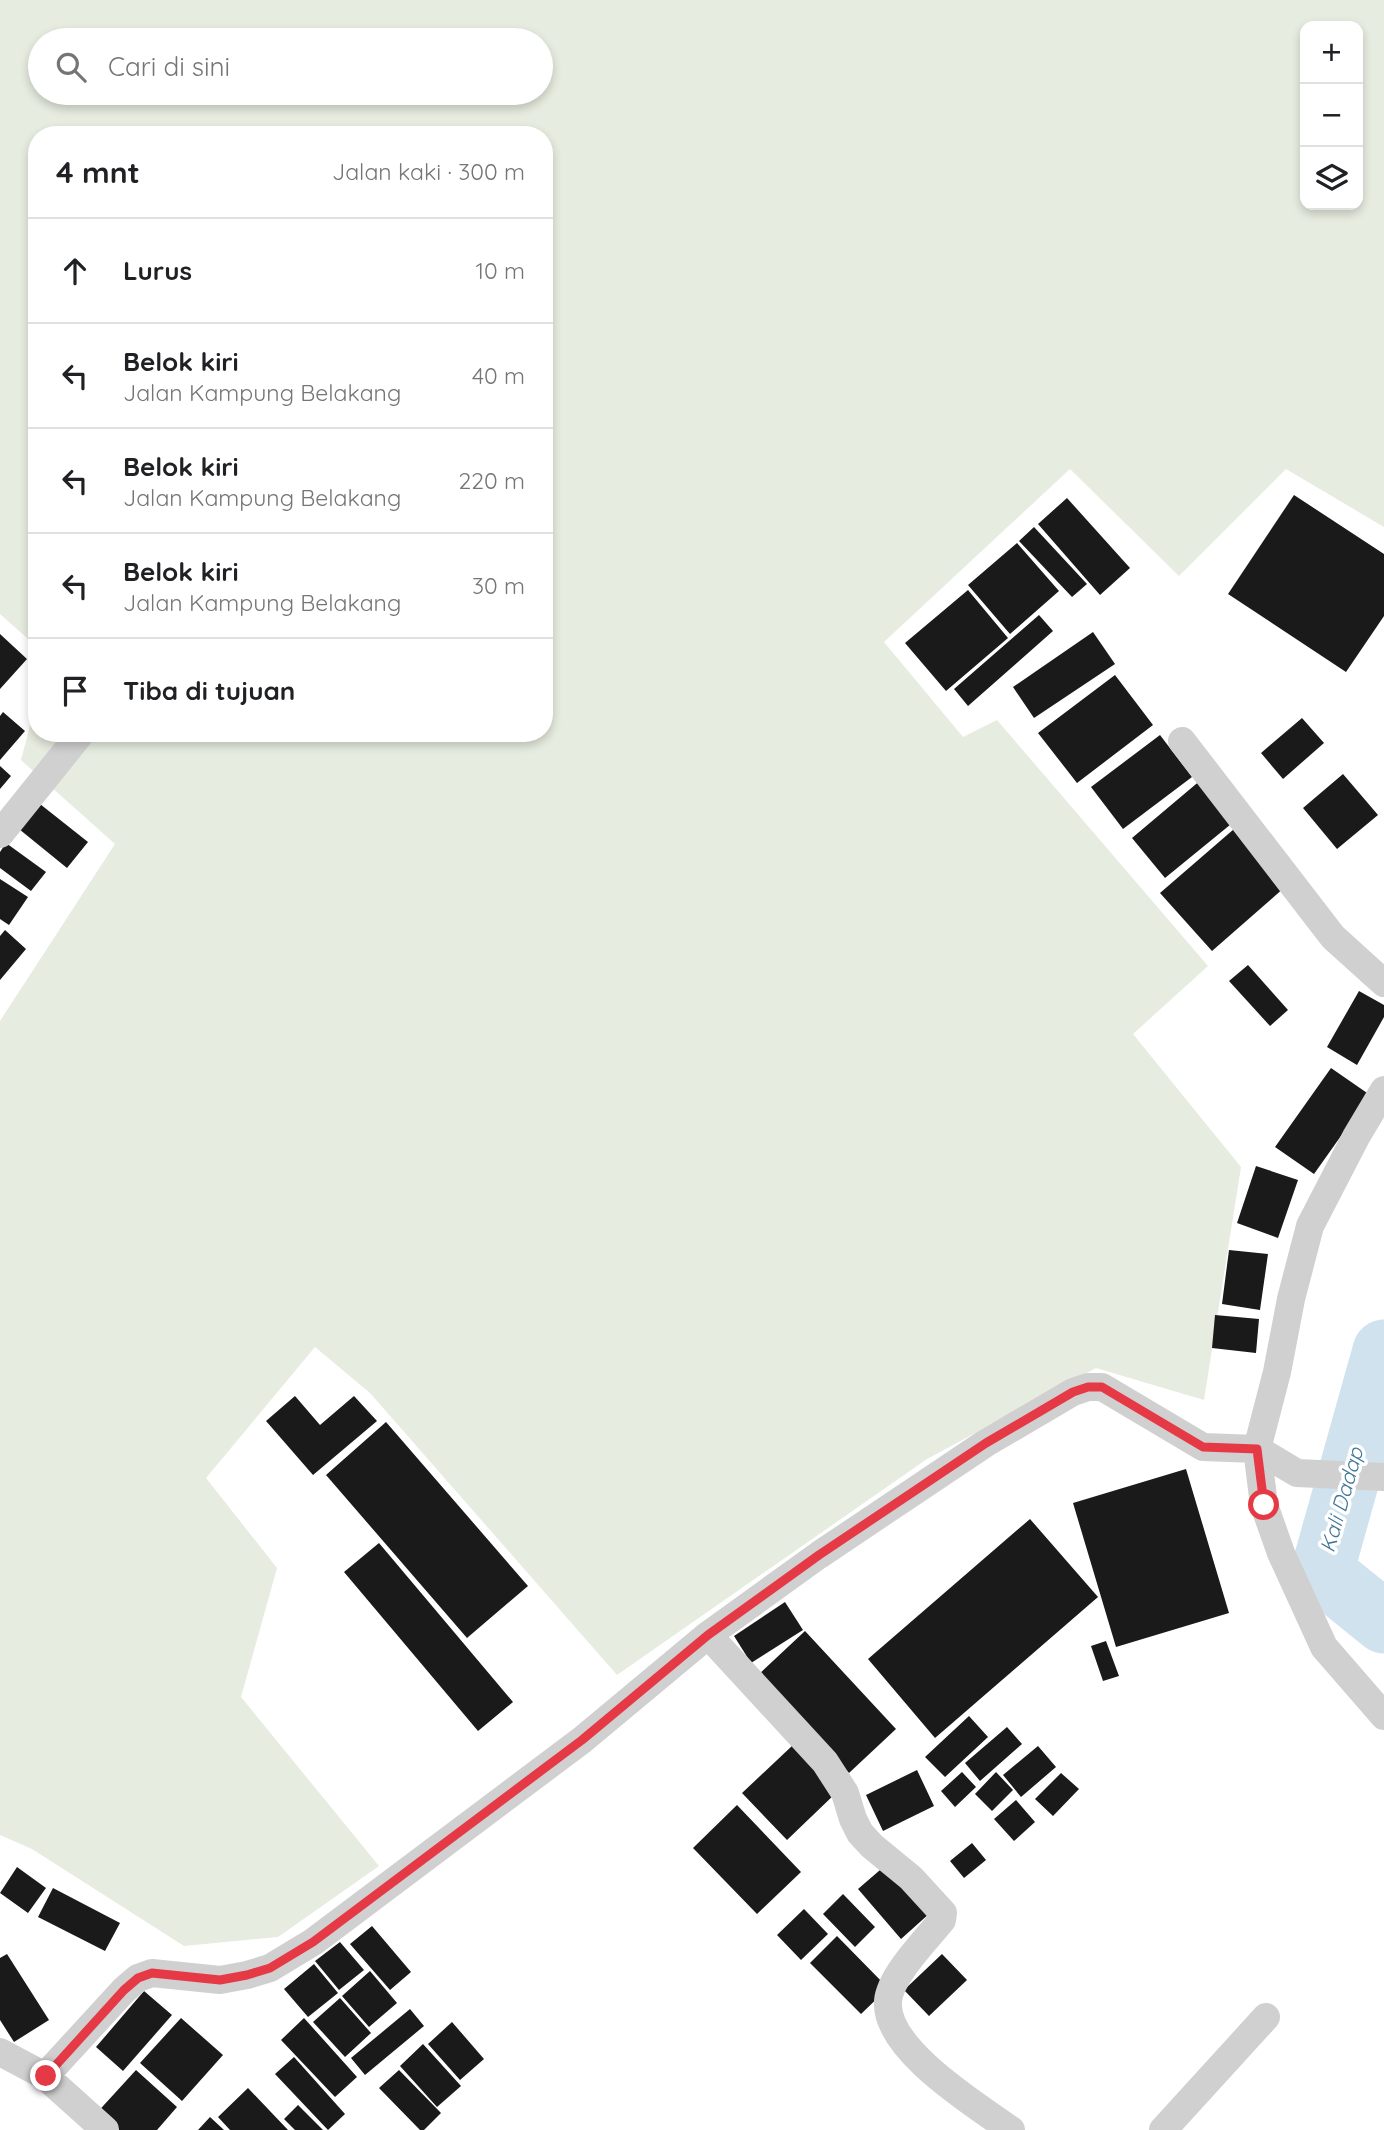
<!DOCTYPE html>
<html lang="id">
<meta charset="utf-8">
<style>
:root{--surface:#fff;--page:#f6f6f6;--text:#202124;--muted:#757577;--line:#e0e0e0}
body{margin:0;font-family:Quicksand,sans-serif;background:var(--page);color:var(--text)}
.controls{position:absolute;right:21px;top:21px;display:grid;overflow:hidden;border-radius:14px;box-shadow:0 4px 10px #0003}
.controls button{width:63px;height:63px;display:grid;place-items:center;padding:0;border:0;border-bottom:2px solid var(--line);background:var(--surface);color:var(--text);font:35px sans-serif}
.stop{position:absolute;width:21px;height:21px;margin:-16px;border:5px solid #e63946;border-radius:50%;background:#fff}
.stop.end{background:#e63946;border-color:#fff;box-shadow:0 2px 7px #0008}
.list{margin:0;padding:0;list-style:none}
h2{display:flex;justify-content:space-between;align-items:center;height:91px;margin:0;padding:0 28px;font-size:30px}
h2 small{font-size:23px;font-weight:400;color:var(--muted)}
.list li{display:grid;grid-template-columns:46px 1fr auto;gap:21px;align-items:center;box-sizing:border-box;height:105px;padding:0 28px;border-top:2px solid var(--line)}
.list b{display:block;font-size:26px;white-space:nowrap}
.list p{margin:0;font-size:23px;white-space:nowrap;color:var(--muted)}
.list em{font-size:23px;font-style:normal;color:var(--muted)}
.icon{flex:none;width:38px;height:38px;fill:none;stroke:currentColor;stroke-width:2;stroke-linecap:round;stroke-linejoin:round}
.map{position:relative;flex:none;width:1384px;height:2130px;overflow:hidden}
.search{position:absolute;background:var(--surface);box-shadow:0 4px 10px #0003;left:28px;top:28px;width:525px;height:77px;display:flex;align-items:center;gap:18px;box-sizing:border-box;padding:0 24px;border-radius:38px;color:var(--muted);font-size:26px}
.panel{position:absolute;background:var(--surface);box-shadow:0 4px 10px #0003;left:28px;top:126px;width:525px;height:616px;border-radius:28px}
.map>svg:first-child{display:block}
.green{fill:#e6ecdf;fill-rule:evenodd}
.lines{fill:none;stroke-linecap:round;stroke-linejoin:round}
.river{stroke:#cfe2ee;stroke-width:63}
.building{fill:#1a1a1a}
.minor{stroke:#d0d0d0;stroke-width:28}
.route{stroke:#e63946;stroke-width:9}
.labels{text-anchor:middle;stroke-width:7;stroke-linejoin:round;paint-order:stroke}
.water-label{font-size:21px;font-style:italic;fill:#3f7597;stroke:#fff}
</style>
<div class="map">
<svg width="1384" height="2130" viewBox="0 0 1384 2130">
<rect width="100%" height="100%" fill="#fff"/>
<path class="green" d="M0,0H1384V527L1286,469L1179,576L1070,469L884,642L963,737L997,720L1208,966L1133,1034L1241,1167L1204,1400L1096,1368L927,1459L617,1675L370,1393L315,1347L206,1478L277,1568L241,1697L379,1866L278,1937L184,1946L32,1849L0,1835V1021L115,844L21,760L37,699V733H544V135H37V647L0,614ZM1305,26H1358V205H1305ZM40,40H541V93H40Z"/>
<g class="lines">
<path class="river" d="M1384,1351L1322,1572L1384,1622"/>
</g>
<path class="building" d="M1294,495L1384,554V616L1346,672L1228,594Z
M1067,498L1130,568L1100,595L1038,524Z
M1034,527L1087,584L1072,597L1019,541Z
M1017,543L1059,591L1010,634L968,585Z
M968,590L1008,638L946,691L905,643Z
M1039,615L1053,631L968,706L954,689Z
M1093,632L1115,664L1034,718L1013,687Z
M0,634L27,659L0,689Z
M1115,675L1153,725L1077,783L1038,733Z
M3,712L25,731L0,760V716Z
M1302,718L1324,743L1283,779L1261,753Z
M1160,735L1192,777L1123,829L1091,787Z
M0,766L11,776L0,789Z
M1343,774L1378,815L1337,849L1303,808Z
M1202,779L1236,820L1165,878L1132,838Z
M40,804L88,842L67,868L19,829Z
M1234,829L1285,887L1212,951L1160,893Z
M6,843L46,872L31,891L0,868V852Z
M0,879L28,897L9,925L0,919Z
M5,930L26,949L0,980V936Z
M1248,965L1288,1010L1270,1026L1229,981Z
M1359,991L1384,1005V1017L1357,1065L1327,1047Z
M1331,1068L1370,1095L1314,1174L1275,1147Z
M1256,1166L1298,1180L1278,1238L1237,1223Z
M1229,1250L1268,1254L1260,1310L1222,1304Z
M1215,1315L1259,1319L1256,1353L1212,1348Z
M295,1396L320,1425L354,1396L377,1421L313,1475L266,1421Z
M386,1422L528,1586L467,1638L326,1475Z
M1186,1469L1229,1613L1116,1647L1073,1503Z
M1030,1519L1098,1597L935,1738L868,1659Z
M379,1543L513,1702L478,1731L344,1572Z
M785,1602L803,1630L751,1663L734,1636Z
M805,1631L896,1729L849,1773L758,1675Z
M1106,1641L1119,1676L1103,1681L1091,1646Z
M969,1716L988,1737L945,1777L925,1757Z
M1007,1727L1022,1744L980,1781L965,1763Z
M793,1745L837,1792L787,1840L742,1793Z
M1038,1746L1056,1767L1021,1797L1003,1775Z
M917,1770L934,1806L883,1831L866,1795Z
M962,1772L976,1787L955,1807L941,1791Z
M996,1772L1013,1790L992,1811L975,1794Z
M1061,1773L1079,1789L1053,1816L1035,1799Z
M1016,1800L1035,1822L1014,1841L994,1819Z
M737,1805L801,1872L757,1914L693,1848Z
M972,1843L986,1860L964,1878L950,1861Z
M887,1864L930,1913L901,1939L858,1889Z
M17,1867L46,1888L28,1913L0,1893Z
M53,1888L120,1923L105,1951L38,1917Z
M843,1894L875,1927L855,1947L823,1914Z
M804,1909L828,1934L801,1960L777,1935Z
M372,1926L411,1972L390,1990L350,1944Z
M837,1936L888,1988L861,2014L810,1963Z
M340,1942L364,1970L339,1990L315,1961Z
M7,1954L49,2020L14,2042L0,2020V1958Z
M942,1954L967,1980L929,2016L904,1990Z
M314,1964L338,1993L308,2017L284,1989Z
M370,1971L397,2003L369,2027L342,1996Z
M144,1991L172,2015L123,2071L96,2047Z
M340,1998L371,2033L345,2057L313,2022Z
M410,2009L424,2026L365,2075L351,2058Z
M181,2018L223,2055L182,2101L140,2063Z
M304,2018L357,2077L335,2097L281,2040Z
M452,2022L484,2059L460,2080L428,2044Z
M423,2044L461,2086L437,2107L400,2066Z
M294,2057L345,2114L328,2130L275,2074Z
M136,2070L177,2107L157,2130H108L93,2117Z
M399,2070L441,2113L424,2130H420L379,2088Z
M248,2088L288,2130H230L218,2117Z
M298,2105L323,2130H295L284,2119Z
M210,2117L224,2130H198Z"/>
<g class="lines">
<path class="minor" d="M1182,741L1333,937L1384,983
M0,834L81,733
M1384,1090L1356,1137L1310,1226L1291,1299L1277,1372L1257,1449L1264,1505L1281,1553L1324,1647L1384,1716
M708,1635L825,1762L845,1793L853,1819L860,1833L872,1846L911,1878L943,1913L942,1920C926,1940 890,1976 888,2001C884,2049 976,2105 1011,2130
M0,2052L45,2076L124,1990L138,1978L152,1973L220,1980L247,1975L270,1968L313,1942L582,1740L708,1635L819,1555L986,1443L1073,1392L1088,1387H1102L1203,1447L1257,1449L1297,1473L1384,1477
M45,2076L105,2130
M1163,2130L1266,2017"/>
</g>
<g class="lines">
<path class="route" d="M46,2076L124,1990L138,1978L152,1973L220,1980L247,1975L270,1968L313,1942L582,1740L708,1635L819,1555L986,1443L1073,1392L1088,1387H1102L1203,1447L1257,1449L1264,1505"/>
</g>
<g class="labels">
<g class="water-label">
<text transform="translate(1342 1500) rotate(-74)" y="7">Kali Dadap</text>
</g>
</g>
</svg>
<div class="controls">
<button>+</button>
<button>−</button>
<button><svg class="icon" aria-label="layers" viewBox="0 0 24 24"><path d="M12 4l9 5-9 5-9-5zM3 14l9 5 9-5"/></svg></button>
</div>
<div class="stop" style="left:1264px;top:1505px"></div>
<div class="stop end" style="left:46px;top:2076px"></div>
<div class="search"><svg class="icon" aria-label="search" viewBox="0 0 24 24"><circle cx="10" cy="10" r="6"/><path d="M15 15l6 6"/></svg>Cari di sini</div>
<section class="panel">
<h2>4 mnt<small>Jalan kaki · 300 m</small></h2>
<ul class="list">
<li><svg class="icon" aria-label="ahead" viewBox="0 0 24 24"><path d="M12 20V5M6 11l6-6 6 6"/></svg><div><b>Lurus</b></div><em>10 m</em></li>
<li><svg class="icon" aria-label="left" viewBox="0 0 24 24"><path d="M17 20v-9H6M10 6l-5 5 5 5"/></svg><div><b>Belok kiri</b><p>Jalan Kampung Belakang</p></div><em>40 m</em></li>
<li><svg class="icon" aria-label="left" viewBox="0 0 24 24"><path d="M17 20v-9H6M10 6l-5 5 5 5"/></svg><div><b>Belok kiri</b><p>Jalan Kampung Belakang</p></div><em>220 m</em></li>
<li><svg class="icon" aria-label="left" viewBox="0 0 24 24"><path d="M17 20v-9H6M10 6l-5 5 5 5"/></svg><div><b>Belok kiri</b><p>Jalan Kampung Belakang</p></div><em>30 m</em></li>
<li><svg class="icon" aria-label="arrive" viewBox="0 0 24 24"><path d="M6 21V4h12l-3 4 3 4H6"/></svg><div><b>Tiba di tujuan</b></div></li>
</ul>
</section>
</div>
